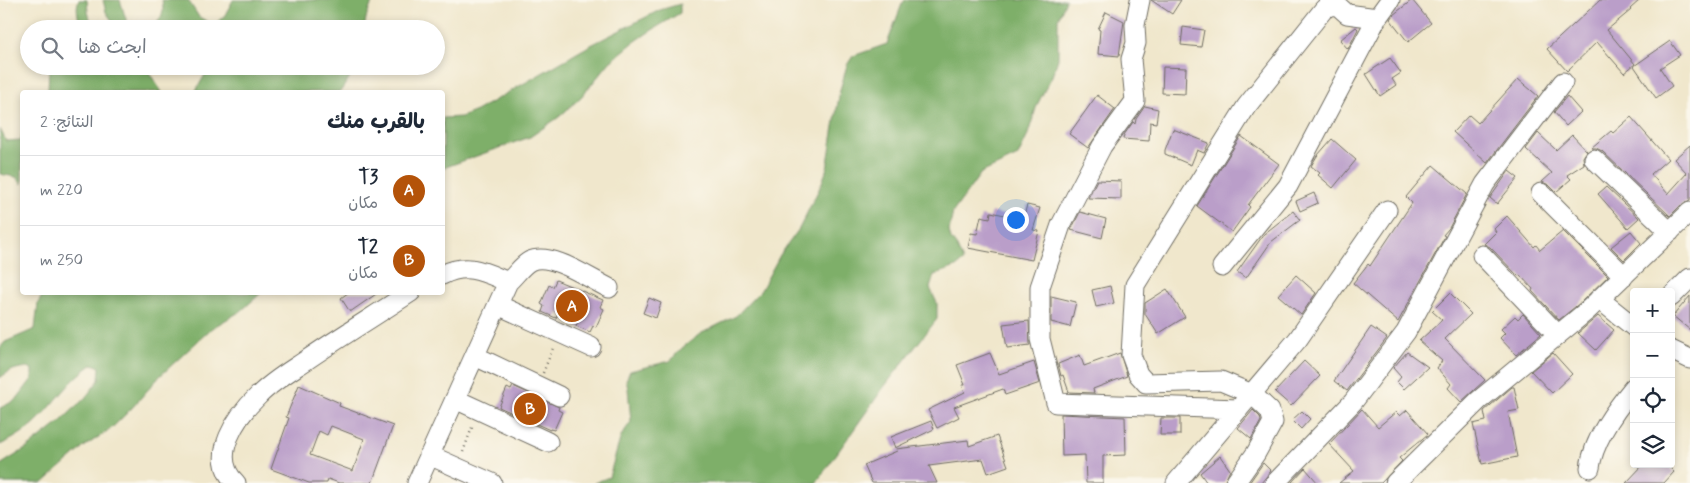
<!DOCTYPE html>
<html lang="ar">
<meta charset="utf-8">
<style>
:root{--surface:#fff;--page:#f2f2f3;--text:#1f2937;--muted:#747a83;--line:#e0e1e3;--accent:#b45309}
body{margin:0;font-family:Mynerve,"Playpen Sans Arabic",sans-serif;background:var(--page);color:var(--text);direction:rtl}
.controls{position:absolute;right:15px;bottom:15px;display:grid;overflow:hidden;border-radius:5px;box-shadow:0 2px 8px #0003}
.controls button{width:45px;height:45px;display:grid;place-items:center;padding:0;border:0;border-bottom:1px solid var(--line);background:var(--surface);color:var(--text);font:25px sans-serif}
.you{position:absolute;left:1015px;top:219px;width:18px;height:18px;margin:-12px;border:4px solid #fff;border-radius:50%;background:#1a73e8;box-shadow:0 0 0 8px #1a73e833}
.badge{display:grid;place-items:center;width:32px;height:32px;border-radius:50%;background:var(--accent);color:#fff;font-size:16px;font-weight:700}
.pin{position:absolute;translate:-50% -50%;border:2px solid #fff;box-shadow:0 1px 5px #0006}
.list{margin:0;padding:0;list-style:none}
h2{display:flex;justify-content:space-between;align-items:center;height:65px;margin:0;padding:0 20px;font-size:21px}
h2 small{font-size:16px;font-weight:400;color:var(--muted)}
.list li{display:grid;grid-template-columns:32px 1fr auto;gap:15px;align-items:center;box-sizing:border-box;height:70px;padding:0 20px;border-top:1px solid var(--line)}
.list b{display:block;font-size:19px;white-space:nowrap}
.list p{margin:0;font-size:16px;white-space:nowrap;color:var(--muted)}
.list em{font-size:16px;font-style:normal;color:var(--muted)}
.icon{flex:none;width:28px;height:28px;fill:none;stroke:currentColor;stroke-width:2;stroke-linecap:round;stroke-linejoin:round}
.map{position:relative;flex:none;width:1690px;height:483px;overflow:hidden;direction:ltr}
.search{position:absolute;background:var(--surface);box-shadow:0 2px 8px #0003;left:20px;top:20px;width:425px;height:55px;display:flex;align-items:center;gap:12px;box-sizing:border-box;padding:0 18px;border-radius:28px;color:var(--muted);font-size:19px}
.panel{position:absolute;background:var(--surface);box-shadow:0 2px 8px #0003;left:20px;top:90px;width:425px;height:205px;border-radius:5px;direction:rtl}
.map>svg:first-child{display:block}
.forest{fill:#7eaf69;stroke:#546d4a}
.building{fill:#ba9ec9;fill-rule:evenodd}
.lines{fill:none;stroke-linecap:round;stroke-linejoin:round}
.minor-casing{stroke:#706d63;stroke-width:21}
.path{stroke:#706d63;stroke-width:2.5;stroke-dasharray:1 4;stroke-linecap:butt}
.minor{stroke:#fff;stroke-width:19}
</style>
<div class="map">
<svg width="1690" height="483" viewBox="0 0 1690 483">
<rect width="100%" height="100%" fill="#fbf7ec"/>
<filter id="ink" filterUnits="userSpaceOnUse"><feTurbulence type="fractalNoise" baseFrequency=".02" numOctaves="2"/><feDisplacementMap in="SourceGraphic" scale="10" xChannelSelector="R" yChannelSelector="G"/><feConvolveMatrix kernelMatrix="1 2 1 2 8 2 1 2 1" color-interpolation-filters="sRGB"/></filter>
<filter id="wash" filterUnits="userSpaceOnUse"><feTurbulence type="fractalNoise" baseFrequency=".0096" numOctaves="4" result="noise"/><feDisplacementMap in="SourceGraphic" scale="20" xChannelSelector="R" yChannelSelector="G"/><feGaussianBlur stdDeviation="1.12" result="paint"/><feColorMatrix in="noise" values="0 0 0 0 0 0 0 0 0 0 0 0 0 0 0 0 0 1.4 0 .05"/><feComposite in="paint" operator="in"/></filter>
<g filter="url(#wash)">
<rect width="100%" height="100%" fill="#f0e7cc"/>
<path class="forest" d="M79,0H87L88,12L93,29H78C81,19 74,9 79,0Z
M103,0H120L129,29H115V25L106,12Z
M162,0H188L199,17L214,25L225,15L233,0H373L366,18L364,29H150C161,21 165,13 162,0Z
M905,0H1066L1058,19V59L1052,76L1037,105L1027,137L1018,156L981,173L953,212L949,231L951,239L957,247L963,261L956,267L934,275L930,288L937,303V319L884,387L816,483H594L609,477L621,436L631,422L628,388L626,380L630,371L670,361L682,348L700,334L736,316L761,290L780,255L799,229L821,185L827,169L840,90L847,65L853,56L887,44L902,4Z
M680,4V13L649,32L633,43L610,62L581,97L559,117L530,137L443,168V118L461,117L476,111L589,46L660,10Z
M49,66H140L148,71L162,92H48Z
M208,66H357L340,92H195L206,73Z
M0,129L6,141L21,140L22,135V184L16,177L0,174Z
M44,293V292L261,293L241,311L212,328L160,376L131,409L113,427L84,447L43,483H0V465L27,448L58,424L85,398L99,380L100,367L93,364C69,380 56,403 36,422C25,432 13,439 0,445V408L16,400L32,379V369C19,366 10,370 0,378V348L5,342L35,329L38,303Z"/>
<g id="blocks">
<path class="building" d="M1151,0H1181L1172,14Z
M1412,0L1431,23L1408,42L1390,19L1393,15Z
M1600,0H1640L1630,9L1631,10L1607,30L1635,64L1624,73L1597,42L1567,71L1547,49Z
M1106,12L1124,21L1119,56L1098,54L1100,30L1098,29Z
M1183,27L1204,30L1201,47L1181,45Z
M1356,27L1358,29L1348,49L1340,40Z
M1670,41L1680,55L1660,68L1672,86L1656,98L1634,66Z
M1390,58L1401,73L1392,79L1396,85L1380,96L1366,74Z
M1163,67L1186,68L1185,94L1162,93Z
M1518,79L1538,96L1487,163L1453,132L1469,115L1478,123Z
M1097,95L1115,109L1088,148L1069,134Z
M1567,96L1581,112L1566,126L1554,112Z
M1145,106L1158,109L1156,123L1150,122L1149,141L1123,139L1124,135L1133,122L1135,124L1136,119Z
M1631,117L1668,159L1651,174L1668,194L1687,173L1674,159L1690,145V200L1682,204L1670,216L1602,151L1596,148H1591L1611,131L1613,133Z
M1173,129L1209,143L1204,153L1197,150L1191,165L1165,154V150Z
M1538,133L1556,150L1572,135L1587,151L1583,157L1584,164L1567,175L1571,179L1556,192L1549,185L1542,182L1552,173L1526,149Z
M1241,136L1279,164L1248,205L1250,207L1232,232L1197,206Z
M1332,139L1356,160L1333,188L1318,175L1320,173L1311,166L1317,156Z
M1433,165L1467,194L1449,228L1443,235L1445,236L1398,322L1353,283L1368,264L1370,266L1412,203L1406,197Z
M1509,171L1518,178L1497,204L1490,198Z
M1097,180L1121,181V199L1088,198Z
M1606,187L1639,218L1628,228L1598,194Z
M1314,193L1318,203L1300,211L1296,201Z
M1027,205L1040,208L1033,230L1039,231L1032,260L968,248L971,233L977,234L981,216L990,218L991,212L1023,219Z
M1293,211L1300,220L1271,242L1246,278L1237,272L1264,234Z
M1080,212L1106,219L1102,238L1071,230Z
M1507,216L1534,247L1536,245L1540,250L1563,231L1608,276L1581,302L1559,320L1532,291L1533,289L1520,275L1518,276L1490,247L1484,244L1496,232L1494,229Z
M1631,231L1641,243L1624,260L1611,247Z
M1296,275L1316,293L1301,315L1278,295Z
M556,280L603,300L600,307L604,309L596,327L593,326L590,332L576,326L578,321L558,313L556,318L542,312L544,306L541,304L549,285L553,287Z
M1110,286L1114,303L1096,307L1092,290Z
M1167,289L1185,317L1158,334L1145,314V303Z
M349,292H379L350,312L341,298Z
M1450,293L1471,314L1445,339L1485,380L1461,402L1448,388L1451,384L1437,368L1442,361L1419,341L1442,320L1432,311Z
M1051,296L1076,302L1070,327L1051,322Z
M1690,296V330L1673,316Z
M649,298L661,303L656,318L643,313Z
M1523,314L1541,334L1516,355L1500,338L1505,333L1501,329L1515,316L1518,319Z
M1598,316L1614,330L1596,350L1578,333Z
M1029,321L1030,345L1007,348L1003,324Z
M1371,327L1387,338L1347,391L1334,381Z
M1407,352L1428,367L1404,389L1397,382L1401,377L1393,368Z
M990,353L999,374L1034,362L1040,383L1005,395L1003,389L954,407L959,417L937,428L928,410L965,392L962,385H965L957,365Z
M1120,353L1127,376L1093,389L1094,393L1069,392L1063,375L1061,376L1058,364L1080,355L1084,366Z
M1553,353L1572,374L1552,393L1531,371Z
M1304,361L1320,376L1291,406L1275,392Z
M299,385L340,403L339,406L393,426L372,483H339L328,479L327,483H309L271,469L289,418L286,417ZM331,426L364,439L353,471L310,455L319,431L327,435Z
M513,386L559,407L558,410L562,412L554,430L550,429V430L499,407L507,388L511,390Z
M1512,387H1514L1519,410L1508,412L1517,457L1482,464L1473,424L1486,421L1484,411Z
M1362,409L1378,427L1396,412L1400,416L1407,410L1428,434L1399,458L1402,461L1381,483H1339L1354,471L1329,444Z
M1253,410L1260,417L1261,421L1251,439L1238,428Z
M1302,411L1310,419L1301,429L1292,420Z
M1061,414L1125,417L1126,455L1103,456V483H1086L1085,455L1062,456Z
M1161,418H1180V435H1160Z
M931,421L934,429L895,448L891,437Z
M997,436L1008,466L988,473L983,459L929,466L937,483H872L864,465L897,451L896,449L968,440L969,446Z
M1220,456L1230,470L1224,483H1207L1200,473Z
M1263,463L1271,471L1261,483H1249Z
M1644,464H1666L1674,472L1664,483H1626Z
M1305,468L1318,483H1291Z"/>
</g>
</g>
<g filter="url(#ink)">
<use href="#blocks" fill-opacity="0" stroke="#706d63" stroke-width="1"/>
<g class="lines">
<defs>
<path id="minor" d="M1140,0L1135,25L1136,43L1131,59L1135,101L1102,146L1061,225L1040,287V339L1056,403L1239,409
M1594,159L1670,232
M1541,193L1624,276
M1482,255L1558,335
M1222,267L1288,186L1377,18L1390,0
M442,275C468,262 484,272 508,282
M1671,297L1690,278
M1599,299L1634,327
M498,305L591,347
M1671,350L1690,359
M475,356L559,396
M455,399L548,442
M429,455L492,483
M1590,468C1593,440 1616,409 1634,387
M236,483C207,457 238,415 259,395C273,381 290,371 305,361C340,337 376,315 411,292
M417,483L508,282C515,276 522,265 530,261C551,251 590,279 609,288
M1176,483L1298,339L1387,210
M1235,483L1256,453L1273,422L1270,411L1252,394L1221,381L1146,383L1138,374L1131,355L1135,285L1246,107L1324,9L1330,6L1337,5L1347,14L1377,18
M1275,483L1353,402L1406,332L1485,184L1563,82
M1395,483L1478,401L1588,310L1690,212"/>
</defs>
<use href="#minor" class="minor-casing"/>
<path class="path" d="M543,373L553,348
M463,452L473,425"/>
<use href="#minor" class="minor"/>
</g>
</g>
</svg>
<div class="controls">
<button>+</button>
<button>−</button>
<button><svg class="icon" aria-label="locate" viewBox="0 0 24 24"><circle cx="12" cy="12" r="6"/><path d="M12 2v4M12 18v4M2 12h4M18 12h4"/></svg></button>
<button><svg class="icon" aria-label="layers" viewBox="0 0 24 24"><path d="M12 4l9 5-9 5-9-5zM3 14l9 5 9-5"/></svg></button>
</div>
<div class="you"></div>
<div class="pin badge" style="left:572px;top:306px">A</div>
<div class="pin badge" style="left:530px;top:409px">B</div>
<div class="search"><svg class="icon" aria-label="search" viewBox="0 0 24 24"><circle cx="10" cy="10" r="6"/><path d="M15 15l6 6"/></svg>ابحث هنا</div>
<section class="panel">
<h2>بالقرب منك<small>النتائج: 2</small></h2>
<ul class="list">
<li><span class="badge">A</span><div><b>T3</b><p>مكان</p></div><em>220 m</em></li>
<li><span class="badge">B</span><div><b>T2</b><p>مكان</p></div><em>250 m</em></li>
</ul>
</section>
</div>
